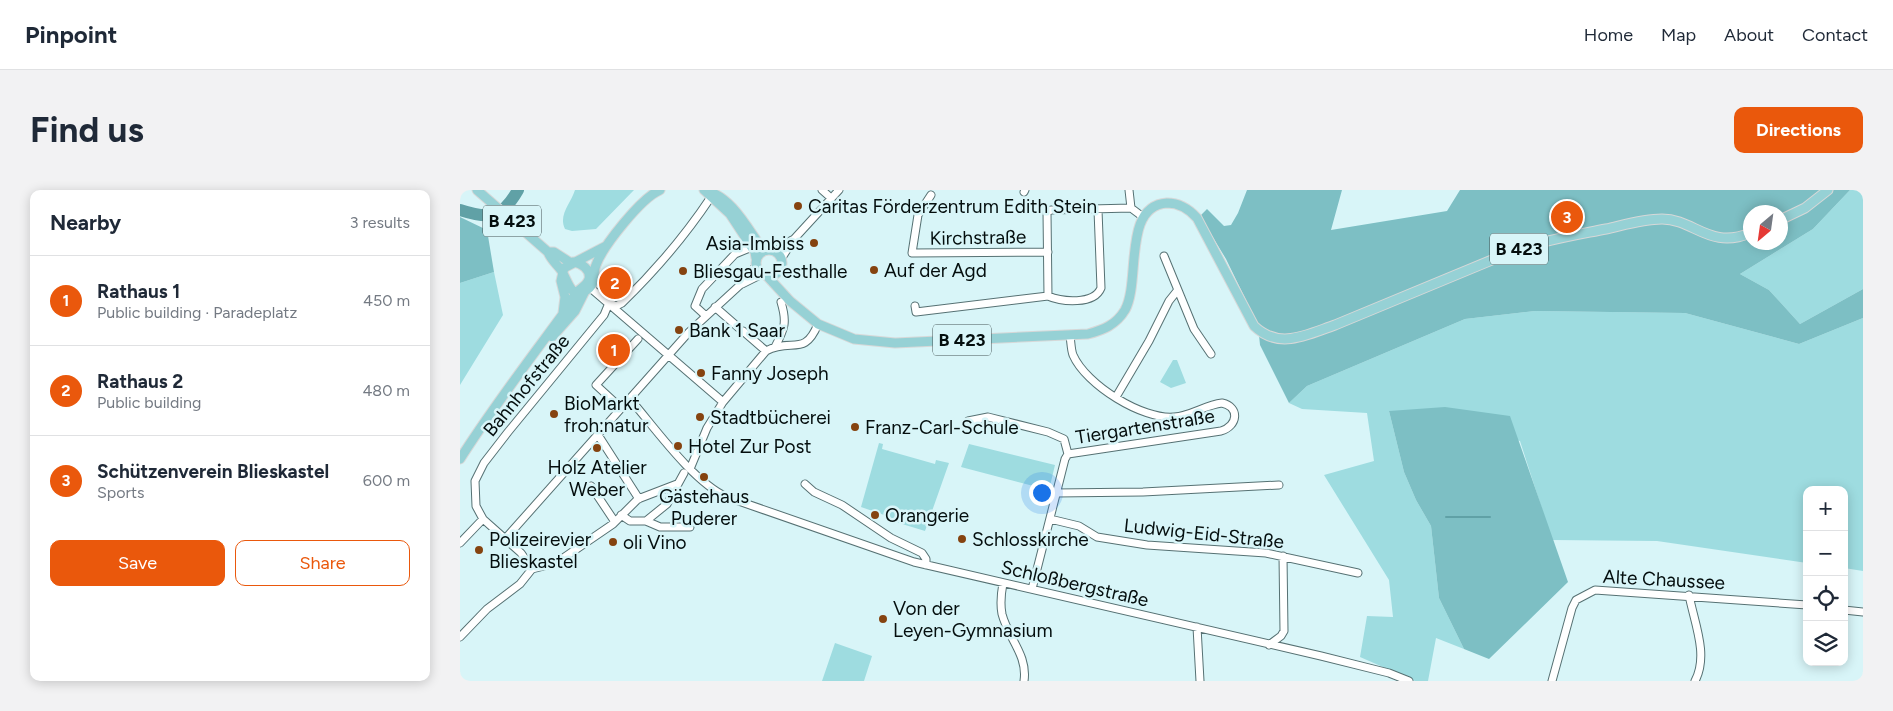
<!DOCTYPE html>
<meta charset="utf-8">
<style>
:root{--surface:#fff;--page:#f2f2f3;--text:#1f2937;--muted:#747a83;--line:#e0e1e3;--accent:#ea580c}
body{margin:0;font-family:Figtree,sans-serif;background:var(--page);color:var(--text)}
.controls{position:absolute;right:15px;bottom:15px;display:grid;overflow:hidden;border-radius:10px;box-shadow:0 2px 12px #0003}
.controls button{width:45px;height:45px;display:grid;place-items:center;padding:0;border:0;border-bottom:1px solid var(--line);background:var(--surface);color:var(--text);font:25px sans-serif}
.compass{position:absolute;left:1283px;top:15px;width:45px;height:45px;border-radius:50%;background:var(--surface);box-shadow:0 2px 12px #0003;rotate:209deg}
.you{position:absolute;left:581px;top:302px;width:18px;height:18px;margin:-12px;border:4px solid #fff;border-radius:50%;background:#1a73e8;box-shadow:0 0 0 8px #1a73e833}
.badge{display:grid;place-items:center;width:32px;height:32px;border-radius:50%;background:var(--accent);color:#fff;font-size:16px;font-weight:700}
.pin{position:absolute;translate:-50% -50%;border:2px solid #fff;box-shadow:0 1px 5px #0006}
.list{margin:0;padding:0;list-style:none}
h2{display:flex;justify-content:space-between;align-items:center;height:65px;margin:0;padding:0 20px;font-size:21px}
h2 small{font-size:16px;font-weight:400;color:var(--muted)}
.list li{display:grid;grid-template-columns:32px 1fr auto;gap:15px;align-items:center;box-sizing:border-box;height:90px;padding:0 20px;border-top:1px solid var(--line)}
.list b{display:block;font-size:19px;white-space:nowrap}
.list p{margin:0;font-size:16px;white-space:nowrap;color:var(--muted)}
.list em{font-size:16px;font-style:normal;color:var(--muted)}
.actions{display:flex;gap:10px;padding:15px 20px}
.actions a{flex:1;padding:11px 0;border:1px solid var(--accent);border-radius:10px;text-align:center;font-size:18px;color:var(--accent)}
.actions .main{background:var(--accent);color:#fff}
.icon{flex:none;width:28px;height:28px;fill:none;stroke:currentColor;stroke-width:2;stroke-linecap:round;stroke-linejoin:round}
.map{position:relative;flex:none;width:1403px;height:491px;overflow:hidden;border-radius:10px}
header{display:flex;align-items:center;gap:30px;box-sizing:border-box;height:70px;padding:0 25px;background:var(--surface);border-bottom:1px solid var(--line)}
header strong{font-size:24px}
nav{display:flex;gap:28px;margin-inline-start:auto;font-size:18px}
.intro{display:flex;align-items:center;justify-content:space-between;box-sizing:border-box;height:120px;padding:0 30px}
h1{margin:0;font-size:35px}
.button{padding:12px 22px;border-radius:10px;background:var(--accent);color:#fff;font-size:18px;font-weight:700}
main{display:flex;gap:30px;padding:0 30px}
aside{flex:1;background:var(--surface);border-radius:10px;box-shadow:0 2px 12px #0003}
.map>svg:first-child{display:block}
.green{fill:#9edce0}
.forest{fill:#7dbfc4;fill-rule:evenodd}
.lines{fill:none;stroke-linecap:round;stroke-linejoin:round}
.stream{stroke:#60a1a6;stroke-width:2}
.river{stroke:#60a1a6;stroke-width:12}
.minor-casing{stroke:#567173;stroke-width:9}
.major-casing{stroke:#d7d8d8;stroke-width:11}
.minor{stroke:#fff;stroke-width:7}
.major{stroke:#96d1d5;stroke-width:9}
.poi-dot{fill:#854310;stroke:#d8f5f8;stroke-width:2}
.labels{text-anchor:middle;stroke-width:5;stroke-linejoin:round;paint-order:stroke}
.shield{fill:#d8f5f8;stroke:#445354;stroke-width:1}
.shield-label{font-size:18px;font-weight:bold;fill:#040e0e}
.poi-label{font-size:19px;fill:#040e0e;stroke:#d8f5f8;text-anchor:start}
.street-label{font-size:19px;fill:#040e0e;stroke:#d8f5f8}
</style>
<header>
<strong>Pinpoint</strong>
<nav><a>Home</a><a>Map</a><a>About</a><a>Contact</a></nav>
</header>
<div class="intro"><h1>Find us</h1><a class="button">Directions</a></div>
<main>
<aside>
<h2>Nearby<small>3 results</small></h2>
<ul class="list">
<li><span class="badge">1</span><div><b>Rathaus 1</b><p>Public building · Paradeplatz</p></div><em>450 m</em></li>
<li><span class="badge">2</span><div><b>Rathaus 2</b><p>Public building</p></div><em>480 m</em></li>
<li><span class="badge">3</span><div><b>Schützenverein Blieskastel</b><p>Sports</p></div><em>600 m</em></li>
</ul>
<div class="actions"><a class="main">Save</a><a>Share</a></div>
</aside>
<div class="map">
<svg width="1403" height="491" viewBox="0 0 1403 491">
<rect width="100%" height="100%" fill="#d8f5f8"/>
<path class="green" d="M115,0H174L136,39L112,41L105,39C98,25 111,13 115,0Z
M1390,0H1403V99L1340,134L1309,100L1280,84L1353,39Z
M34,82L43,125L0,195V93Z
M1075,121L1225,123L1339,154L1403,128V381L1384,378V300H1347V373L1197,351L1092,350L1060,251L929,221L944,282L956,310L971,336L979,408L1004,459L976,448L968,491H955L900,467L907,426L933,427L929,390L864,285L914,271L907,223L842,219L829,213L847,196L1005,129Z
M713,170H717L726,193L711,198L700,192Z
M419,253L423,254L422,259L475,274L476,270L489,273L465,341L429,330L430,327L401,317Z
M509,254L595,275L589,300L501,277Z
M375,453L412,466L404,491H362Z"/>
<path class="forest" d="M787,0H882L871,40L987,21L1000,0H1390L1353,39L1280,84L1309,100L1340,134L1403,99V128L1339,154L1225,123L1075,121L1005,129L847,196L829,213L800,155L798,135L766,69L740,26L747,19L764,36L771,35L778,23ZM1290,22H1320V52H1290Z
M0,27L27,40L34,82L0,93Z
M985,217L1050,226L1108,392L1029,469L1004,459L979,408L971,336L956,310L944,282L929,221Z"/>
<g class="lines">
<path class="stream" d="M986,327H1030"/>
<path class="river" d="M0,20C30,30 42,28 58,0"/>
<defs>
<path id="minor" d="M362,0L371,8
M669,0L671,18L683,27
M564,2L565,0
M471,5L458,25L452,63L588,62
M315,62L332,50
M704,66L734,139L751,164
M321,69L334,49L379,0
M282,94L302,84
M127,95L263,212
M588,106L587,22L591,20L671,18
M152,114L156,116L162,113C195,81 225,46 251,7
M455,116L456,122L588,106C602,112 634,115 641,98L638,20
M255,117L279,138
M246,126L235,116L242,99L275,64L292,57
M283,141L306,161
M315,157C325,138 327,132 321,112
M656,207L689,151L709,111L717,101
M170,209C195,238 233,292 267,307L454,372L861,466L929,483L949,491
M161,218L136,195L178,149
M508,231L528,227L588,242L604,249L608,264
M138,245L179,309
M230,279L247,238L263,212L306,161C332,147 344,168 358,134
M345,294L354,302L382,315L431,348L462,363L466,369V375
M131,296L155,332
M596,303L683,302L819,295
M161,325L170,331H186L200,337H230
M590,329L619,336L637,347L687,355L806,363L898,383
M186,331L207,314L224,283
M45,349L229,142L279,96L296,76
M0,353L23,329
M72,379L61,363L23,329L16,316L15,291L24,273L48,242L144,125L149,113
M72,379L96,373L153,334L178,309L217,294
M543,393C541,404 540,414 542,424C548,448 568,465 564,491
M572,399L605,269L608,264L761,241C778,236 780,217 762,213C745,215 731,226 714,227C683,230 626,195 613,165C611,160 611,152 610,146
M1229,405C1234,432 1249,465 1235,491
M1384,420L1403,422
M737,437L740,491
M0,447L27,419L60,394L72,379
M809,455L821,446L824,441L823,366
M1092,491L1112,418L1116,410L1135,400L1347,415"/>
<path id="major" d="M17,0L88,62C91,70 96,73 101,80C108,90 111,113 128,99C137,92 132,83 136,75C143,56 181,8 200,0
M244,0C271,6 286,36 301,57L306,60
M244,0L270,24L295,62L296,68
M1320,30L1345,18L1368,0
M296 73a13 13 0 1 1 26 0a13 13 0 1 1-26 0Z
M88,62H94L111,73
M307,86L330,111L358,134L394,149L435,153L628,144C643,140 656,135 665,120C681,91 662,16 707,13C720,13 729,19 737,28L794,136C819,160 846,145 875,135L1056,60C1085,50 1116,45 1146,39C1164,35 1183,29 1202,29C1234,29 1250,60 1290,43
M103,123L105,107L101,91L104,78L146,56
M92,147L115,121L125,101
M0,269C33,217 70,169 106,120C110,115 112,108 116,103C120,98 127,96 129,89C131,80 122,73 113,72"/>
</defs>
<use href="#minor" class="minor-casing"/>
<use href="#major" class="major-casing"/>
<use href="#minor" class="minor"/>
<use href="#major" class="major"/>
</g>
<g class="poi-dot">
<circle cx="338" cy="16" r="5"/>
<circle cx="354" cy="53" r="5"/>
<circle cx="414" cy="80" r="5"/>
<circle cx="223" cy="81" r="5"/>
<circle cx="219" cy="140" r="5"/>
<circle cx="241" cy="183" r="5"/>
<circle cx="94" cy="224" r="5"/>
<circle cx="240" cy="227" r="5"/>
<circle cx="395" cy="237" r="5"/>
<circle cx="218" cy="256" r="5"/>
<circle cx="137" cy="258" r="5"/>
<circle cx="244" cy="287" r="5"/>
<circle cx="415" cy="325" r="5"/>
<circle cx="502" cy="349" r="5"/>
<circle cx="153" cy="352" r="5"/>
<circle cx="19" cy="360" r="5"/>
<circle cx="423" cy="429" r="5"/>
</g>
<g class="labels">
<g class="shield">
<rect x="23" y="15.5" width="58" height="31" rx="4"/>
<rect x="1030" y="43.5" width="58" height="31" rx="4"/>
<rect x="473" y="134.5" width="58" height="31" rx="4"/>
</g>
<g class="shield-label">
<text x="52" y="37">B 423</text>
<text x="1059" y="65">B 423</text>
<text x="502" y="156">B 423</text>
</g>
<g class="poi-label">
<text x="348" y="23">Caritas Förderzentrum Edith Stein</text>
<text x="344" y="60" text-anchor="end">Asia-Imbiss</text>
<text x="424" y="87">Auf der Agd</text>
<text x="233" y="88">Bliesgau-Festhalle</text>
<text x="229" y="147">Bank 1 Saar</text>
<text x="251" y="190">Fanny Joseph</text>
<text x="104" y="220">BioMarkt<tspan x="104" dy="22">froh:natur</tspan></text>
<text x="250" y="234">Stadtbücherei</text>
<text x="405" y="244">Franz-Carl-Schule</text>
<text x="228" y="263">Hotel Zur Post</text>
<text x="137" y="284" text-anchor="middle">Holz Atelier<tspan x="137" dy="22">Weber</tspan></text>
<text x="244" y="313" text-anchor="middle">Gästehaus<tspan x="244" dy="22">Puderer</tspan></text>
<text x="425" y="332">Orangerie</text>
<text x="29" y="356">Polizeirevier<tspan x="29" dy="22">Blieskastel</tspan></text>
<text x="512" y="356">Schlosskirche</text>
<text x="163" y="359">oli Vino</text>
<text x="433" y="425">Von der<tspan x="433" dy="22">Leyen-Gymnasium</tspan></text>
</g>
<g class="street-label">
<text transform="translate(518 47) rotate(-1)" y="7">Kirchstraße</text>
<text transform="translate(66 195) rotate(-51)" y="7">Bahnhofstraße</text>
<text transform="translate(685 236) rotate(-9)" y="7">Tiergartenstraße</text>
<text transform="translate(744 343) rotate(6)" y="7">Ludwig-Eid-Straße</text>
<text transform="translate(1204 389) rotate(3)" y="7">Alte Chaussee</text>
<text transform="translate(615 393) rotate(13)" y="7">Schloßbergstraße</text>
</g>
</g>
</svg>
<div class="controls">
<button>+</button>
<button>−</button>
<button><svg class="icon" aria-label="locate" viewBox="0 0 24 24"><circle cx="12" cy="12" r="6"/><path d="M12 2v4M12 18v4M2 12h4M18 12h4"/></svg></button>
<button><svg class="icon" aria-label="layers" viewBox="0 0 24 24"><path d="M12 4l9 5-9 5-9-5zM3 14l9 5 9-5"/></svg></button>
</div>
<svg class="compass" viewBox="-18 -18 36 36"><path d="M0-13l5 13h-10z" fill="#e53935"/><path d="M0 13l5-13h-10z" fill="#747a83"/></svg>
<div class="you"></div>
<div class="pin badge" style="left:154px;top:160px">1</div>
<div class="pin badge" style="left:155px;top:93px">2</div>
<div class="pin badge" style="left:1107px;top:27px">3</div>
</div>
</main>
